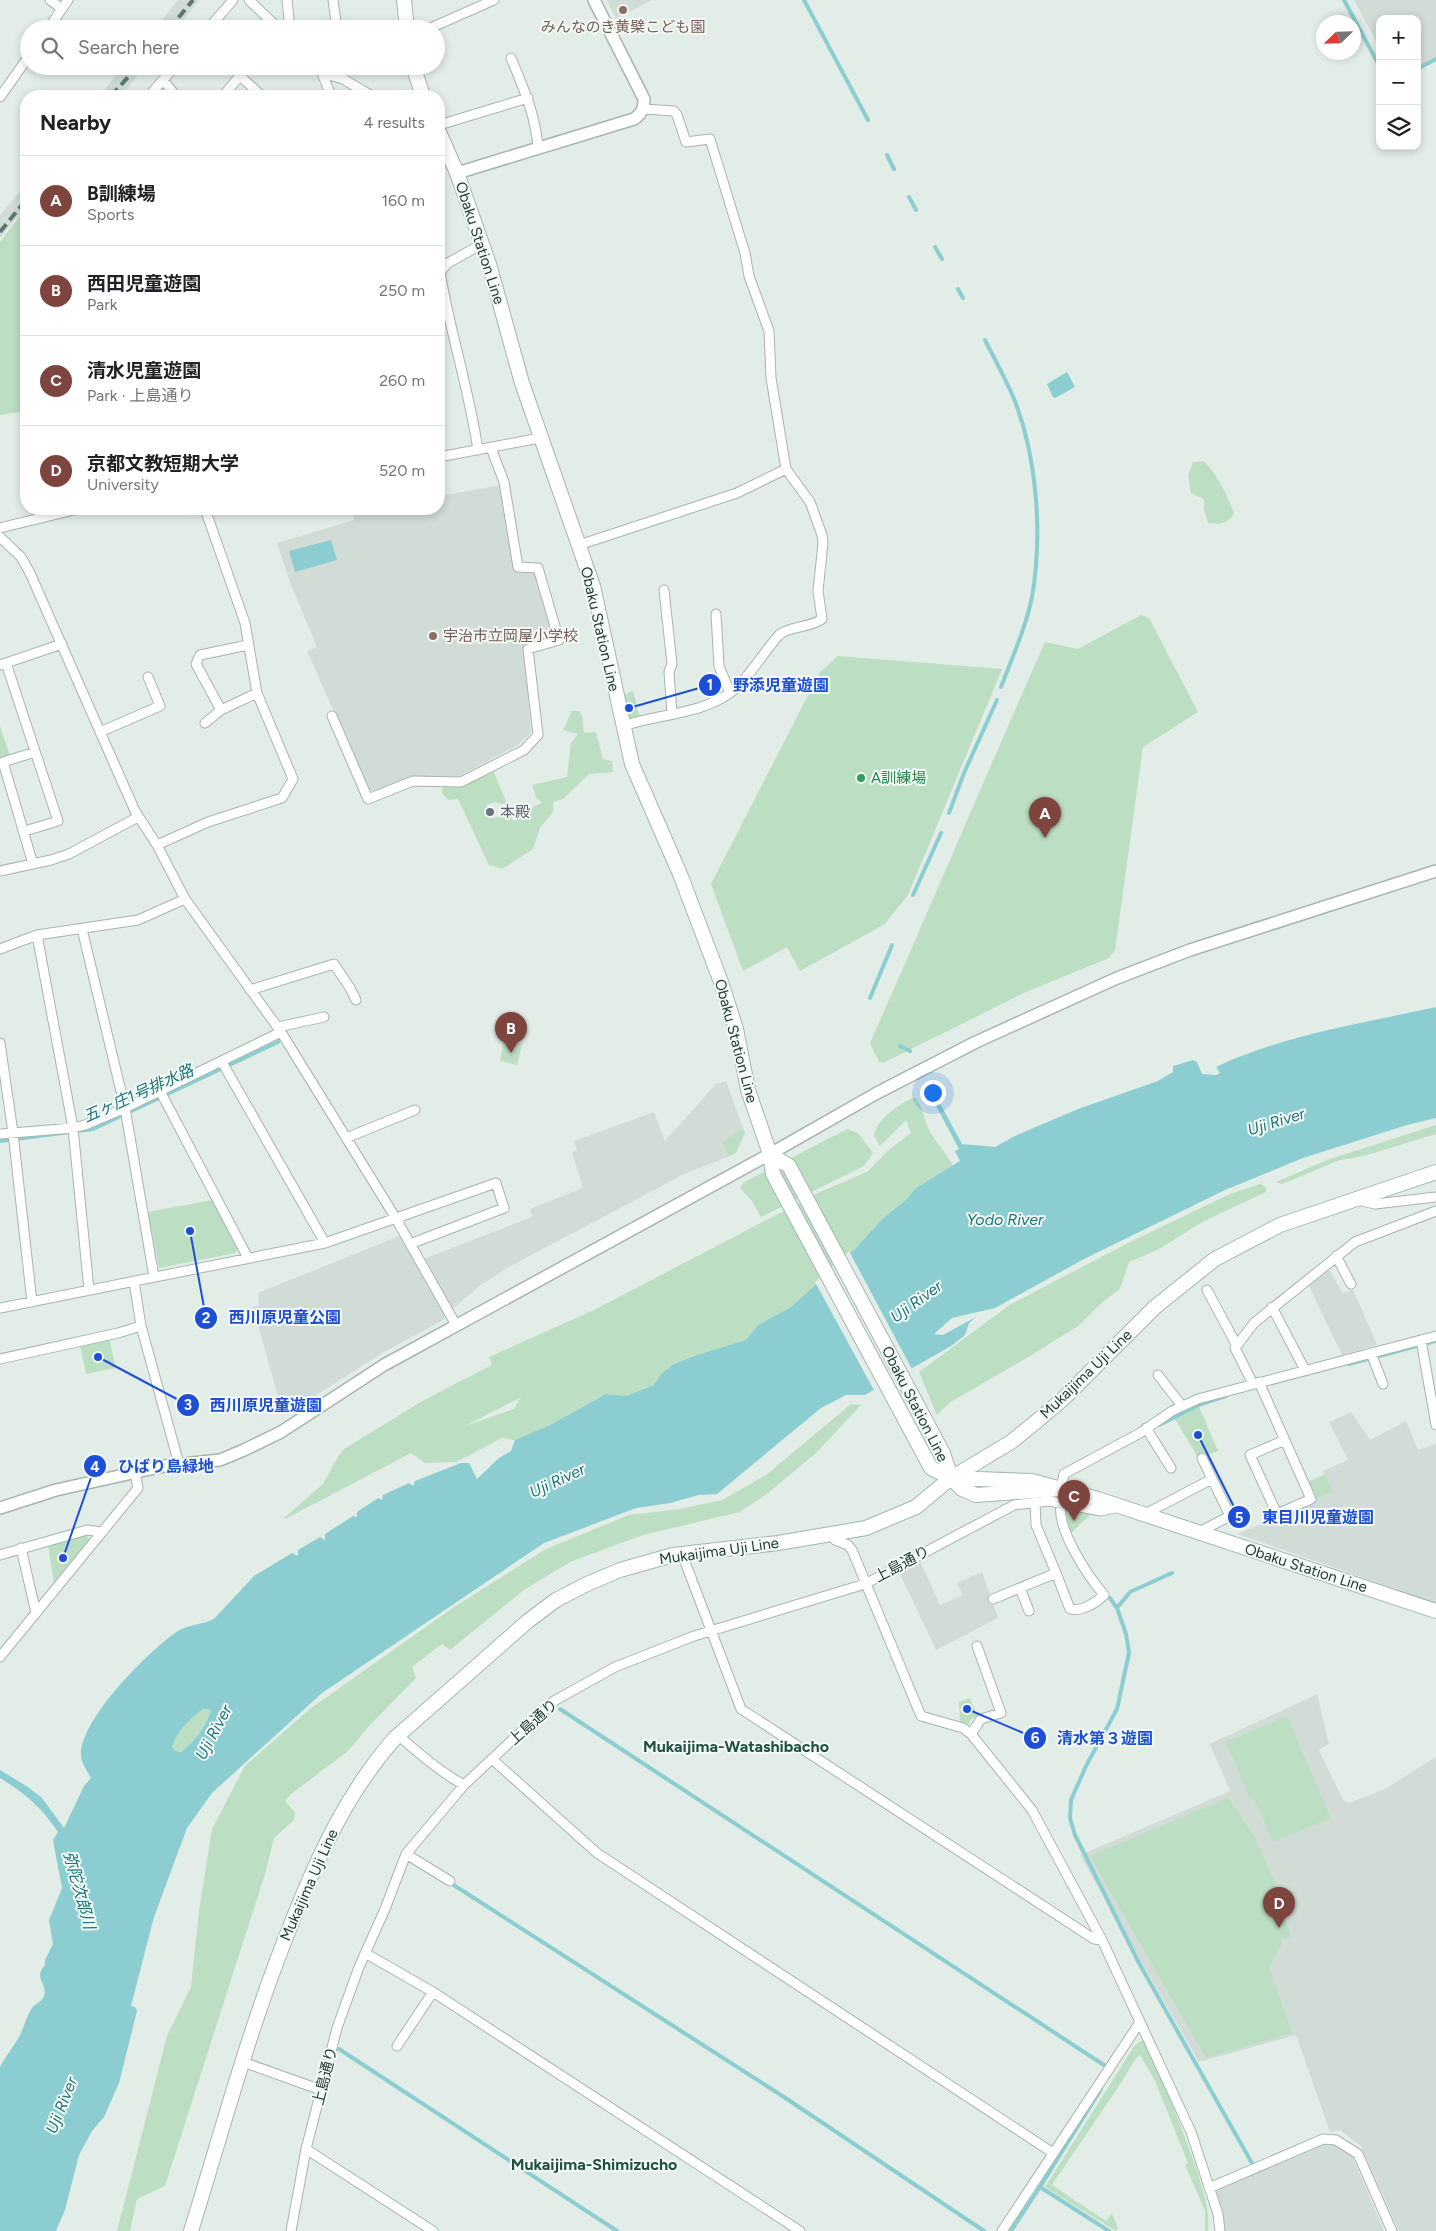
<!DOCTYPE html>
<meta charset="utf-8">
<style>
:root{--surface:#fff;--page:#f6f6f6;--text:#202124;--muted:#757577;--line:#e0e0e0;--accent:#7e453e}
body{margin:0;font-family:Figtree,"Noto Sans JP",sans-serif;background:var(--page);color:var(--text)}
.controls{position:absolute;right:15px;top:15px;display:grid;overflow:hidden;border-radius:10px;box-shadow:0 2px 8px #0003}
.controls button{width:45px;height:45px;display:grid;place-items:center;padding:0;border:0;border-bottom:1px solid var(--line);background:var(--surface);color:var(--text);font:25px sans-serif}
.compass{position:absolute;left:1316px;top:15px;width:45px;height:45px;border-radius:50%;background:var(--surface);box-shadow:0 2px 8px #0003;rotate:247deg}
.you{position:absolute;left:932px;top:1092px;width:18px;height:18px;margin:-12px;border:4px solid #fff;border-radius:50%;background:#1a73e8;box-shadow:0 0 0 8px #1a73e833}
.badge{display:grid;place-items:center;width:32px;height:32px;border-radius:50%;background:var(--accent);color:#fff;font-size:16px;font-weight:700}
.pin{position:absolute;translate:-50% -41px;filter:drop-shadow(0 1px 2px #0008)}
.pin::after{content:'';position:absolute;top:26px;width:18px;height:15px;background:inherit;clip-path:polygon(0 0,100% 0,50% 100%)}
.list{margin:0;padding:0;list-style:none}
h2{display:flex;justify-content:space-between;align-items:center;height:65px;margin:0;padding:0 20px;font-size:21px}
h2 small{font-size:16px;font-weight:400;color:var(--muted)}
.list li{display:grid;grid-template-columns:32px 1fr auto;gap:15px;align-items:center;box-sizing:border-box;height:90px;padding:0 20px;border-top:1px solid var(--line)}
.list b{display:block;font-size:19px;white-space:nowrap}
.list p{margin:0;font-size:16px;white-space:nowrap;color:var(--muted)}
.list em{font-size:16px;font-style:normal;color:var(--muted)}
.icon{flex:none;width:28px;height:28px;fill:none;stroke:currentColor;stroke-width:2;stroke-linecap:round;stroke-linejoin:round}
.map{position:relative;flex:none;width:1436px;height:2231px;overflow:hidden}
.search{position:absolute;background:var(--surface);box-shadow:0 2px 8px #0003;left:20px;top:20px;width:425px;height:55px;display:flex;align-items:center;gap:12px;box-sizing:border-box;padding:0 18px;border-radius:28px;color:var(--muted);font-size:19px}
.panel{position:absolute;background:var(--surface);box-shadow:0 2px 8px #0003;left:20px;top:90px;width:425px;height:425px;border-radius:20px}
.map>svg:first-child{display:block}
.built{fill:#d1dcd6}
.green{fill:#bcdec2;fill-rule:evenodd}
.water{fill:#8bcdd1;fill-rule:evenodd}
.pier{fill:#e3ede7}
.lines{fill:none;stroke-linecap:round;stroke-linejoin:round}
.stream{stroke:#8bcdd1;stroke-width:4}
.minor-casing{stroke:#a6b5ae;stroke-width:11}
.tertiary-casing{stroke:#a6b5ae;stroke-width:14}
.secondary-casing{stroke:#a1b8ae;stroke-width:16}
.minor{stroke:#fff;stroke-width:9}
.tertiary{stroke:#fff;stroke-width:11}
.secondary{stroke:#fff;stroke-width:14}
.rail{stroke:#5d796f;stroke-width:4;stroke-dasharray:10 5;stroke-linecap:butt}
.education-dot{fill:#8d6e63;stroke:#f3f9f6;stroke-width:2}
.leisure-dot{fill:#2e9e5b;stroke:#f3f9f6;stroke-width:2}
.worship-dot{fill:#6b7280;stroke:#f3f9f6;stroke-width:2}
.labels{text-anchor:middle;stroke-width:4;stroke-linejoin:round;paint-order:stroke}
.education-label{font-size:15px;fill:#785e54;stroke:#f3f9f6}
.street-label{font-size:15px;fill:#233e34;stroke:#f3f9f6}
.leisure-label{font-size:15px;fill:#27864d;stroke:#f3f9f6;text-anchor:start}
.worship-label{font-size:15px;fill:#5b616d;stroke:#f3f9f6;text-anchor:start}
.water-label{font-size:16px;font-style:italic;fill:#1d737a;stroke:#f3f9f6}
.neighbourhood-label{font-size:16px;font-weight:bold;fill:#1f503f;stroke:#f3f9f6}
.leader{fill:none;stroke:#1d4ed8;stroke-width:2}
.callout-dot{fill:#1d4ed8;stroke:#f3f9f6;stroke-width:2}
.mark-label{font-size:15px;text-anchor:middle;font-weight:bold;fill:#fff}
.callout-label{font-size:16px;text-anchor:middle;font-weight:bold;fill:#1d4ed8;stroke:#f3f9f6;stroke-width:4;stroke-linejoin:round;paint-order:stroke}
</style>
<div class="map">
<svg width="1436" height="2231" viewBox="0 0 1436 2231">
<rect width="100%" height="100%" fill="#e3ede7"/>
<path class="built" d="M178,0H199L176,29H155Z
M607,0H652L616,19Z
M1354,0H1436V60L1417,69V19H1380V48Z
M124,66H145L121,96H99Z
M26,184V206L0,238V215Z
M502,485L515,571H534L538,575L555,634L550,638L524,645L531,733L518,745L459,776H411L379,791L369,790L307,651L317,647L290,582L277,543L354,520L351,509H439V496Z
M726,1081L743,1128L722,1142L728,1157L686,1173L507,1268L481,1285L451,1310L424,1259L532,1217L530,1209L583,1188L572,1152L577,1151L574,1141L654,1112L665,1141L716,1084Z
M402,1235L447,1315L445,1319L384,1352L299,1406L281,1407L253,1307L259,1305L258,1295L260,1292Z
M1329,1270L1343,1293L1353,1289L1377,1345L1342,1355L1309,1286Z
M1351,1412L1370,1440L1406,1421L1418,1450L1436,1444V1603L1238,1534L1332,1492L1323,1471L1348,1460L1329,1422Z
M920,1561L940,1605L963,1595L957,1583L982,1572L998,1618L936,1650L899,1572Z
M1317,1694L1329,1744L1319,1750L1343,1800L1349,1803L1385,1789L1436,1757V2231H1399L1361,2146L1340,2130L1330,2132L1296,2035L1199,2062L1080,1855L1230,1791L1210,1744Z
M1320,2143H1331L1352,2156L1384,2231H1224L1223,2211L1215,2189Z"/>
<path class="green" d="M26,208V411L0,415V242Z
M1203,461C1215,470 1229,498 1234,513C1228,524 1220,525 1208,523L1204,509V499L1191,493L1188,476L1193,462Z
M1141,615L1149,618L1198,712L1143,747L1115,950L1109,958L1026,992L883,1063L879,1062L870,1043C929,910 986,775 1045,642L1078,649Z
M838,656L1002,669L908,895L885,924L800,971L787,947L743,971L711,884L820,672Z
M633,691L640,719L624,725L618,697Z
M572,711H579L582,716L584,733L596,732L603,759L612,761L613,772L589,774L563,799L553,802V812L540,828L533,849L502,869L489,865L458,799L448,800L442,793L443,786L464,784L493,770L507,804H500L495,802L486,805L493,818L503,816L507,809L513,821L529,814L531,808L542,803L536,797L532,785L567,777L571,743L578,734L563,730Z
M0,726L10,756L0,760Z
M504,1040L522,1044L517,1065L500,1061Z
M912,1098H916C923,1107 924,1119 928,1128C935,1143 947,1152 953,1166L916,1188L906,1200L882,1219L856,1248L791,1307L758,1325L746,1340L694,1356L672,1365L661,1374L654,1385L626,1396L606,1394L550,1425L515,1440L502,1438L456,1462L425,1463L411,1453L285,1519L284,1518L323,1484L339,1455L344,1449L424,1400L492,1365L489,1357L594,1310L822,1191L867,1172L890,1149L911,1133L906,1120L880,1146L874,1136C877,1118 898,1106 912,1098ZM521,1397L514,1409L462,1427H463Z
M1436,1125V1134L1364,1156L1340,1160L1282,1184L1276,1182L1327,1160Z
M743,1128L745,1133L736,1153L728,1157L722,1142Z
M847,1129L858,1133L873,1153L864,1166L761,1217L760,1216L752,1201L740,1188L743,1183Z
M1260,1184L1266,1187V1192L1204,1221L1159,1249L1129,1262L1120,1289L1100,1304L1078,1326L1030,1356L949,1403L937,1415L919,1372L1011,1304L1134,1240L1230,1194Z
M212,1200L238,1248L235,1253L159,1268L148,1212Z
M110,1340L115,1368L86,1374L80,1346Z
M851,1404L861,1405L816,1453L768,1493L740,1512L643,1535L570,1562L524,1590L450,1650L442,1644L412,1667L416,1678L369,1726L348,1751L291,1794L285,1801L295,1812L294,1820L274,1838L265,1874L165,2186L137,2199L130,2231H117L167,2036L191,1987L199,1911L212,1829L245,1766L310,1709L454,1607L546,1549L629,1515L680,1509L722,1500L766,1475Z
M1199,1407L1218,1451L1199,1459L1175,1419Z
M1325,1474L1333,1492L1315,1499L1308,1482Z
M1063,1507L1092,1513L1069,1535Z
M86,1534L90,1542L54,1583L48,1545Z
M970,1698L977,1716L970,1720L969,1724L960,1722L959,1702Z
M203,1709H209L211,1711C205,1727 195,1742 181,1752L175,1751L172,1746C178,1731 189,1718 203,1709Z
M1287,1716L1331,1818L1273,1842L1254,1798L1250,1799L1226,1742Z
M1228,1798L1254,1836L1278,1890L1291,1937L1281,1939L1282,1943L1269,1967L1292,2033L1206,2058L1090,1856Z
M1144,2039C1163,2082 1182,2126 1197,2171C1203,2192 1210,2209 1208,2231H1205V2211L1185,2165L1188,2163L1155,2081L1140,2055L1136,2058L1121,2083L1052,2185L1106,2221L1112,2213L1118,2228L1116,2231L1045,2187L1135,2045Z"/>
<path class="water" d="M1067,372L1075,387L1055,398L1053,397L1047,384Z
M331,540L337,560L295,572L289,551Z
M1436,1007V1118L1407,1125L1303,1158L1225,1190L1084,1259L995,1308L952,1318L934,1334L943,1335L976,1317L969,1323L965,1335L951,1346L865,1395H846L821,1408L717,1494L699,1495L670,1503L636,1508L544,1543L322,1693L212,1793L187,1828L154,1917L131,2006L135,2007L137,2011L119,2083L104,2117L92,2131L79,2155L65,2210L56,2231H0V2067C6,2056 13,2047 19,2037C24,2028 26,2017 32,2008C35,2004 41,2002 43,1998C50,1985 32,1979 45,1965V1960L53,1944L49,1920L62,1888L53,1840L58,1832C42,1808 25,1793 0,1778V1770L28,1787L42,1798L64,1828L84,1786L91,1778C87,1770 80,1762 81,1753C82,1718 149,1650 178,1631C189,1624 202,1625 214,1619L254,1576L292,1553L298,1556V1550L320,1537L325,1540V1534L353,1516L357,1517V1512L378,1498L382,1500L383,1495L409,1483L413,1486L415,1481L461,1463H469L477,1479L499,1458L511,1451L515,1440L550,1425L606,1394L626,1396L654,1385L661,1374L672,1365L694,1356L746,1340L758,1325L791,1307L856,1248L882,1219L906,1200L916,1188L960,1161L955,1151L959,1149L932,1098L936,1096L962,1144L995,1147L1015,1136L1078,1109L1158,1081L1173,1072V1066L1193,1060L1197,1062L1202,1074L1216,1075L1220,1073L1216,1067C1283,1035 1364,1023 1436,1007ZM203,1709H209L211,1711C205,1727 195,1742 181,1752L175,1751L172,1746C178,1731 190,1718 203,1709Z"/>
<path class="pier" d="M849,1251L913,1371L875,1392L815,1282Z"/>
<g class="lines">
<path class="stream" d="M804,0L868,120
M1344,0L1380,67
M1417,69L1436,59
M887,155L894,169
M909,197L916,210
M935,247L942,259
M958,289L963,298
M985,340C994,358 1004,376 1012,394C1037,454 1043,533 1032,597C1026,627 1012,658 1001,687
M949,813L964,773L997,700
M913,895L941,833
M870,998L892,945
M900,1046L910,1051
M0,1141L93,1129L278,1042
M1349,1364L1436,1341
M1159,1425L1201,1404L1226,1396
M1172,1573L1130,1592L1117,1608L1126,1634L1129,1653L1117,1709L1086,1766L1071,1800L1070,1818L1075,1835L1139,1963L1253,2165
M1110,1598L1117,1608
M560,1709L1110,2069
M452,1884L787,2099L984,2231
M339,2049L617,2231
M1040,2187L1101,2089
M1011,2231L1040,2187L1109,2231"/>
<defs>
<path id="minor" d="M50,0L62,9
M249,0L279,29
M287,0L290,29
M333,0L337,29
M48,29L68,0
M208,29L233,0
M428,29L494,0
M511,58C523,87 536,116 538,148
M316,66L322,73L343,79L372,96
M341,66L343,79
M322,73L331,96
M240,76L262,96
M163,80L176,96
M149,96L175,66
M223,96L248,66
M0,97L29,56
M439,125L528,98
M440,272C450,332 469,389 478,450
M439,273L448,263L482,244
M439,457L540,438
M0,528L78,509
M0,537L21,557L30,573L135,811L157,845L185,899L281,1032L395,1217L456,1325
M579,545L737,493L786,469
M664,590L672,664L669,672L672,714
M716,614L719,666L730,693
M248,645L200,655L196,664L221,710L257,693
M6,663L58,821L25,831
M0,665L62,644
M332,716L368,799L413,781L461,782L524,750L538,735L528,649L559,640L538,568L518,567L504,482L491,448
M205,723L221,710
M623,726C657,714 699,715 730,693C748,680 764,651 780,634C793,625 810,628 822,619L818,591L823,543L822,535L810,502L786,469L771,378L769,331L749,276L745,253L710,139L686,142L677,115L674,111L644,109
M100,732L160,706L148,677
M157,845L208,822L282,798L293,779L257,693L245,623L205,509
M33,864L3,762L35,752
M0,871L51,860L69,854L138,817
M82,929L125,1108L154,1277
M37,935L73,1128L89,1290
M0,949L37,935L138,920L185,899
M250,990L334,964L350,988L356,1000
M278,1027L324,1017
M0,1043L13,1133L32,1302
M222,1062L325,1243
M160,1091L248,1258
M0,1134L73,1128L85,1125L125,1108L281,1032
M346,1138L415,1110
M1358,1200L1375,1204L1436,1197
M1336,1256L1351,1284
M134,1281L141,1326L179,1464
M1207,1290L1236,1344
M1272,1307L1305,1370
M0,1308L325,1243L496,1183L504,1208L410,1244
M1421,1340L1436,1425
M1371,1353L1383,1384
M0,1359L118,1333L141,1326
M1158,1375L1182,1406
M1259,1382L1311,1499L1277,1514L1250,1455L1285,1440
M1253,1384L1235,1348L1254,1323L1355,1242L1436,1211
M1146,1428L1171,1468
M1061,1489L1064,1474L1140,1433L1172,1411L1198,1399L1436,1336
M1145,1514L1212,1479
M1199,1532L1230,1516L1202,1458
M834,1533L835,1540L848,1545L852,1550L921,1716L963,1728L971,1734L1032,1810L1102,1940L1191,2132L1218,2214L1220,2231
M21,1548L36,1613
M682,1554L741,1709L1094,1939L1102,1940
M0,1555L87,1530L102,1532
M1056,1573L1070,1609C1081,1612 1096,1603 1104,1595C1088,1576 1056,1529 1061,1503
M1020,1588L1029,1611
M993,1599L1056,1573L1036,1525L1035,1502
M0,1657L138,1488L135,1472
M971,1734L981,1719L1001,1713L977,1646
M398,1735C419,1754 440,1772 464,1785
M492,1759L597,1853L1053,2153
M406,1854L450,1881
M365,1953L433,1992L800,2231
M397,2046L433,1992
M243,2062L321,2090
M306,2149L433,2231
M1209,2188L1323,2139L1336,2140L1358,2154L1392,2231
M291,2231L306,2149L337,2028L359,1967L385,1909L406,1854L464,1785L554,1701L615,1667L694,1636L865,1584L1014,1505L1049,1501L1101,1511L1119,1507
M1002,2231L1140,2022"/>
<path id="tertiary" d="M457,173L634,119C642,113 644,109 644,99L594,0
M0,1508L56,1490L164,1466L220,1460L244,1450L281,1432L384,1365L770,1154L877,1093L976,1042L1117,978L1190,950L1436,871"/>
<path id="secondary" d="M404,0L407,29
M413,66L423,96
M439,132L457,173L489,264L522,383L593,586L632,764L680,874L721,982L736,1029L748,1090L770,1154L773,1174L931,1468L951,1478L962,1489L976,1495L1061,1489
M770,1154L789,1166L943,1453L951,1478
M951,1478L1032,1481L1098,1499L1436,1611
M191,2231C223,2128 251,2022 292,1922C318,1856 348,1791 395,1738L528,1621L556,1600L587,1584L620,1570L673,1555L778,1543L866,1528L916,1507L951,1478L1011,1442L1037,1421L1063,1399L1155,1307L1215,1259L1280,1225L1436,1172"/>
</defs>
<use href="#minor" class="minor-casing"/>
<use href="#tertiary" class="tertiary-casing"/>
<use href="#secondary" class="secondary-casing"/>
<use href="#minor" class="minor"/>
<use href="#tertiary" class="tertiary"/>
<use href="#secondary" class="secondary"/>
<path class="rail" d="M169,29L193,0
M111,96L138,66
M0,232L26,200"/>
</g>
<g class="education-dot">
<circle cx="623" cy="10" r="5"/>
<circle cx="433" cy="636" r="5"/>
</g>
<circle class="leisure-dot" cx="861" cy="778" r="5"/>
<circle class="worship-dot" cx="490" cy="812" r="5"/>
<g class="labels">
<g class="education-label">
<text x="623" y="32">みんなのき黄檗こども園</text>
<text x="443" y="641" text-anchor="start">宇治市立岡屋小学校</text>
</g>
<g class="street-label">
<text transform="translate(480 243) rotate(72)" y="5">Obaku Station Line</text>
<text transform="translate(600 629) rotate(77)" y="5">Obaku Station Line</text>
<text transform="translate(736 1041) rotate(75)" y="5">Obaku Station Line</text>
<text transform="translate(1086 1374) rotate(-44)" y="5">Mukaijima Uji Line</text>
<text transform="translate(915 1404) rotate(63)" y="5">Obaku Station Line</text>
<text transform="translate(719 1551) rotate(-8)" y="5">Mukaijima Uji Line</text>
<text transform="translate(902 1564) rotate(-28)" y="5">上島通り</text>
<text transform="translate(1306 1568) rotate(18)" y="5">Obaku Station Line</text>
<text transform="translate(533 1722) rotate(-42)" y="5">上島通り</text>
<text transform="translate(309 1885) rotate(-66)" y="5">Mukaijima Uji Line</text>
<text transform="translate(325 2076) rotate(-76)" y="5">上島通り</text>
</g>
<g class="leisure-label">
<text x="871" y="783">A訓練場</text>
</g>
<g class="worship-label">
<text x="500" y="817">本殿</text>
</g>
<g class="water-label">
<text transform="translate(138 1093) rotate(-24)" y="6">五ヶ庄1号排水路</text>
<text transform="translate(1276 1121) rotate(-17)" y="6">Uji River</text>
<text x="1005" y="1225">Yodo River</text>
<text transform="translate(916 1301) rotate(-36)" y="6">Uji River</text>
<text transform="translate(557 1480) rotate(-25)" y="6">Uji River</text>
<text transform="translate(213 1732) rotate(-62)" y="6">Uji River</text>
<text transform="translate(80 1890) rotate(75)" y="6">弥陀次郎川</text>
<text transform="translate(61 2105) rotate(-68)" y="6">Uji River</text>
</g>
<g class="neighbourhood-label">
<text x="736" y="1752">Mukaijima-Watashibacho</text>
<text x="594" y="2170">Mukaijima-Shimizucho</text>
</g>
</g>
<path class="leader" d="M629 708L710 685M190 1231L206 1318M98 1357L188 1405M63 1558L95 1466M1198 1435L1239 1517M967 1709L1035 1738"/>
<g class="callout-dot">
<circle cx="629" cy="708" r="5"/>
<circle cx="190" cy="1231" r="5"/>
<circle cx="98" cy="1357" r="5"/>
<circle cx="63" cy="1558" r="5"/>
<circle cx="1198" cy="1435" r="5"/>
<circle cx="967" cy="1709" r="5"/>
<circle cx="710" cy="685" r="12"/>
<circle cx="206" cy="1318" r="12"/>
<circle cx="188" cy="1405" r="12"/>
<circle cx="95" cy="1466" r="12"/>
<circle cx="1239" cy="1517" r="12"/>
<circle cx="1035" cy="1738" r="12"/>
</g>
<g class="mark-label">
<text x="710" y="690">1</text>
<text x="206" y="1323">2</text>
<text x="188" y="1410">3</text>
<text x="95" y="1472">4</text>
<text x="1239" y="1523">5</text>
<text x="1035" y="1743">6</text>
</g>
<g class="callout-label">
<text x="781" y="691">野添児童遊園</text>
<text x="285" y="1323">西川原児童公園</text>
<text x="266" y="1411">西川原児童遊園</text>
<text x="166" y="1472">ひばり島緑地</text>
<text x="1318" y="1523">東目川児童遊園</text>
<text x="1105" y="1744">清水第３遊園</text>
</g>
</svg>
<div class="controls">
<button>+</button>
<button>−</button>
<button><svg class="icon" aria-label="layers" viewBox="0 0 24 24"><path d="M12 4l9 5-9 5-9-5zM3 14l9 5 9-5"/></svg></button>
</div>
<svg class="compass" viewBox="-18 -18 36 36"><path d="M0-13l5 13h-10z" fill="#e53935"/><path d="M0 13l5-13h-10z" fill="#757577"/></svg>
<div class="you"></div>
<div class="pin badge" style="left:1045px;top:838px">A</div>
<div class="pin badge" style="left:511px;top:1053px">B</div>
<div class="pin badge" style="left:1074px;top:1521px">C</div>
<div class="pin badge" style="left:1279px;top:1928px">D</div>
<div class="search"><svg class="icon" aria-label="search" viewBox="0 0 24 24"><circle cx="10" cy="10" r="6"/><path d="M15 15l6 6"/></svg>Search here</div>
<section class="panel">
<h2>Nearby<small>4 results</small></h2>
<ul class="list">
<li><span class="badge">A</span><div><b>B訓練場</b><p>Sports</p></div><em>160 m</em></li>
<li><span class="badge">B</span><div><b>西田児童遊園</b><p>Park</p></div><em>250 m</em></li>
<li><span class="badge">C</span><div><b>清水児童遊園</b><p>Park · 上島通り</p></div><em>260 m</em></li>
<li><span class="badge">D</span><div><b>京都文教短期大学</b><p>University</p></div><em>520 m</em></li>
</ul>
</section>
</div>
